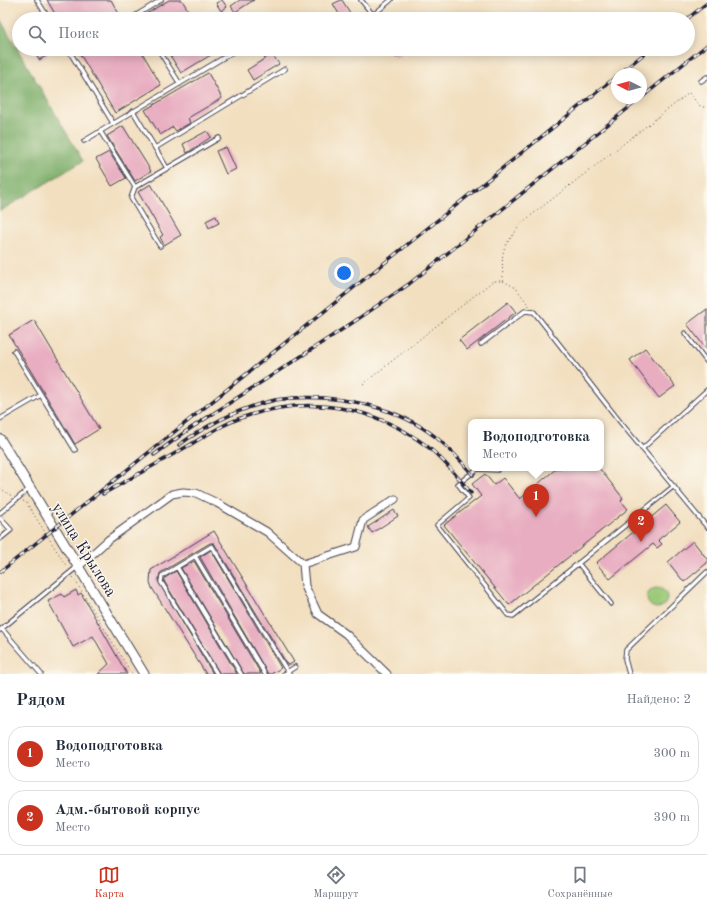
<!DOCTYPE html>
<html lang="ru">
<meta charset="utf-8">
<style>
:root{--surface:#fff;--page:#f2f2f3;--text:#1f2937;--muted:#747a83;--line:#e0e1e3;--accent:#c8321e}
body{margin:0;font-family:"Old Standard TT",serif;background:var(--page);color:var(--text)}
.compass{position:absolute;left:611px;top:68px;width:36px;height:36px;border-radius:50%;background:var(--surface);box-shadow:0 2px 10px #0003;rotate:276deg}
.you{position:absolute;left:344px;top:273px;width:14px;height:14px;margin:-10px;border:3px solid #fff;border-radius:50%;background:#1a73e8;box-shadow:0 0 0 6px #1a73e833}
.badge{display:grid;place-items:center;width:26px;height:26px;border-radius:50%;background:var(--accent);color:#fff;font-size:13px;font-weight:700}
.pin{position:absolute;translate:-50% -33px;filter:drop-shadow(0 1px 2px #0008)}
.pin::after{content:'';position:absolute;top:21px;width:14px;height:12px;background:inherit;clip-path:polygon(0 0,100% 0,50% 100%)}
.popup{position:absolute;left:468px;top:419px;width:136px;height:52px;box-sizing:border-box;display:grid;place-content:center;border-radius:8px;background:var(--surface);filter:drop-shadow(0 1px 3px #0005);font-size:13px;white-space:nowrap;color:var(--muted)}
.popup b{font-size:15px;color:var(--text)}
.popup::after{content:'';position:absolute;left:50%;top:100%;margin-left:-8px;border:8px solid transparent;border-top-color:var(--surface)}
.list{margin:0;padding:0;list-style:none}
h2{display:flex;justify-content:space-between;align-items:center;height:52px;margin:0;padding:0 16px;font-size:17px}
h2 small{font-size:13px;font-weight:400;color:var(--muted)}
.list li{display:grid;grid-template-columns:26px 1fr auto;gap:12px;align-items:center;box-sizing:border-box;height:56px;margin:0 8px 8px;padding:0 8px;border:1px solid var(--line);border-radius:16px}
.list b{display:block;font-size:15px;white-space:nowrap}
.list p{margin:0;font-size:13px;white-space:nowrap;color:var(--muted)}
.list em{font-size:13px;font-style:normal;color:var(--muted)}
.icon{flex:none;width:22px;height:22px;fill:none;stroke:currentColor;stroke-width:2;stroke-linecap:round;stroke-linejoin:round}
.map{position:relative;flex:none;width:707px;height:674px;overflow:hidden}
.search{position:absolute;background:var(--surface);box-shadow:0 2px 10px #0003;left:12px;right:12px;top:12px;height:44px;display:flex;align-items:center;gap:10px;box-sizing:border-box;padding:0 14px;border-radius:22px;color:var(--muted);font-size:15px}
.sheet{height:180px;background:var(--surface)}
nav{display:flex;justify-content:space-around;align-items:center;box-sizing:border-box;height:56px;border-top:1px solid var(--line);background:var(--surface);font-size:11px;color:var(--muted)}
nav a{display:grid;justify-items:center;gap:2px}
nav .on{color:var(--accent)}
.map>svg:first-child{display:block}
.green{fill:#9cca79;stroke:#5f765a}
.forest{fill:#7dae69;stroke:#506852}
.building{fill:#e8adc1}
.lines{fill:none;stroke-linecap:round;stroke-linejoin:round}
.lane-casing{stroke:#413e4f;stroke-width:5.5}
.street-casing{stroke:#413e4f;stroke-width:9}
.secondary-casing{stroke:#413e4f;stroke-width:11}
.path{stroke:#413e4f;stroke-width:1;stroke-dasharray:1 3;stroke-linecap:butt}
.lane{stroke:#fff;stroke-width:3.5}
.street{stroke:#fff;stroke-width:7}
.secondary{stroke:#fff;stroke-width:9}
.rail-casing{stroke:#22223b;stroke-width:3.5}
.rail{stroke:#fbf7ec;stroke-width:2;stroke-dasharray:6;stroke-linecap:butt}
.labels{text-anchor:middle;stroke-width:3;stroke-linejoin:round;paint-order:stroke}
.street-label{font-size:16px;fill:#22223b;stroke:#fbf7ec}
</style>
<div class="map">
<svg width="707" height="674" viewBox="0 0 707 674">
<rect width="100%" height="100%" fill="#fbf7ec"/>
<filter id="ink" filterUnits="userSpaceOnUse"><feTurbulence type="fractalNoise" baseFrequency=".025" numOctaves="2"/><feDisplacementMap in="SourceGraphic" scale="8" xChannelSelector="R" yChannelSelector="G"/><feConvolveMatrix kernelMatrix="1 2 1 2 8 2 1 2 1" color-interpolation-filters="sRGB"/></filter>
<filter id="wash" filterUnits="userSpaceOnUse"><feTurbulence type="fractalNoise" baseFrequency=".012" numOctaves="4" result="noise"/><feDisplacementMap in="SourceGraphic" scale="16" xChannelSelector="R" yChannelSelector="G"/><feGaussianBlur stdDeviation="0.9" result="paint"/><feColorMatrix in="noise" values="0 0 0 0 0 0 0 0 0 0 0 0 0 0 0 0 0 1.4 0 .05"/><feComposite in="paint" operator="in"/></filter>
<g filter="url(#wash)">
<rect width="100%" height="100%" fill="#f2dfc0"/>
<path class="green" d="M647 598a10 10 0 1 1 20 0a10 10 0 1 1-20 0Z"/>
<path class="forest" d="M0,19L83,161L0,211Z"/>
<g id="blocks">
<path class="building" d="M47,0H111L122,19H58Z
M169,0H182L193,19H138Z
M222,0L227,7L221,11L216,3Z
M240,0H254L235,12L231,6Z
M341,0H342L352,16L347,19H342L333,4Z
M33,49H45L48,55L39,60Z
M77,49H140L161,85L115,113Z
M166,49H211L214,53L181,73Z
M396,49H407L396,58L392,53Z
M272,54L279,64L253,80L247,70Z
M208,73L222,98L188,118L190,123L176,131L173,127L160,135L145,110Z
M123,126L151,171L135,181L107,136Z
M207,131L211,137L187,153L183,144Z
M226,147L236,169L226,174L216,151Z
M109,152L126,178L112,186L96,159Z
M151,184L181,235L164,245L160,237L163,235L138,192Z
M216,216L219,223L209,228L206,221Z
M508,302L516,312L467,350L459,340Z
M707,309V350L687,324Z
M34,320L99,429L75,444L9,335Z
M645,348L675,386L659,398L630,360Z
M557,468H599L623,498L621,501L628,509L509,605L444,525L481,496L472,484L485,474L494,485L503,478L520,499Z
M666,505L680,522L658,540L662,544L657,548L653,544L610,579L596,563Z
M394,510L398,516L372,533L368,527Z
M214,531L294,662L289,665L287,664L214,543H210L160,573L158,581L213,674H206L152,588L150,582L151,570Z
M693,541L707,559V563L684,582L668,562Z
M211,550L281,668L271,674H268L200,557Z
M194,561L261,674H244L181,568Z
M176,571L237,674H220L164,581L165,578Z
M76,590L78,595L81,593L127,674H98L109,664L93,636L73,647L48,601L62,594L64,597Z"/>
</g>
</g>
<g filter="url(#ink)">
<use href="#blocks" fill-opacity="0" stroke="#413e4f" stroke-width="1"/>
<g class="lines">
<defs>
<path id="lane" d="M37,0L49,19
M361,0L373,15L391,0
M130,19L161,0
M68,49L113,123
M158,49L180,84
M701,81L707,77
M133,111L167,168
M100,131L135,187L219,138
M84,141L238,49
M155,148L285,69
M135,187L131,198L160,246
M685,333L707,362
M481,344L525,311L534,312L621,423L707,527
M14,351L75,450
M0,419L41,395
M642,449L707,390
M497,470L477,469L458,484L469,498L437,525L508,615L513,616L674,486
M0,513L29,489
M0,518L11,530L0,539
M195,556L265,674
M578,563L611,604
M177,567L241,674
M2,629L41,674
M0,630L77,567
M217,674L161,582L162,576L212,546L289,674
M284,674L295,667
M629,674L625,659L626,650L707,572"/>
<path id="street" d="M303,564L356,547L363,520L395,499
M78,567L108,540L172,494L183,492L196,493L217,503L267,532L303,564L305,586L318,614L346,634L387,674"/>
<path id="secondary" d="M0,439L144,674"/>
</defs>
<use href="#lane" class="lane-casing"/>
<use href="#street" class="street-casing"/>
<use href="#secondary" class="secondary-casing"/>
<path class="path" d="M503,281C503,269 500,253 507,243C512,236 516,232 520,224L689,93L700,106L707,108
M363,384L493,281H503L516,288L530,307
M0,488L13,497
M23,501L26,502L67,567
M73,577L132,674"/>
<use href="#lane" class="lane"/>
<use href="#street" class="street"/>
<use href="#secondary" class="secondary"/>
<defs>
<path id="rail" d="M687,19L707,3
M619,74L650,49
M179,445C208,424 240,408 275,400C281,399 287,399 293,398C342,395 398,407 437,438C450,449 462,462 473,475
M154,455L185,432L352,323L409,284L707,45
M103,494C131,478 160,462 188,446C207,435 226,422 247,416C311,395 374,406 428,447C444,460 458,477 471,493
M0,572L617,76"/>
</defs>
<use href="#rail" class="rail-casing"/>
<use href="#rail" class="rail"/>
</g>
</g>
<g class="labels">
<g class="street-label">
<text transform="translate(85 549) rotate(58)" y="6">улица Крылова</text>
</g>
</g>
</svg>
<svg class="compass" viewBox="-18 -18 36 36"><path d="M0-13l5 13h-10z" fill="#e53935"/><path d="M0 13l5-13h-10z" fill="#747a83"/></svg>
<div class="you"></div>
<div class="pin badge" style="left:536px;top:517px">1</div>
<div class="popup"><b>Водоподготовка</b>Место</div>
<div class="pin badge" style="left:641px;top:542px">2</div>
<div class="search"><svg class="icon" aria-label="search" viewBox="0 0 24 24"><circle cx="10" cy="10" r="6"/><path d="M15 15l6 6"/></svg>Поиск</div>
</div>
<section class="sheet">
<h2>Рядом<small>Найдено: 2</small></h2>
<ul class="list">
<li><span class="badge">1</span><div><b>Водоподготовка</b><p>Место</p></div><em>300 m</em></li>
<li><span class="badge">2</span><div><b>Адм.-бытовой корпус</b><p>Место</p></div><em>390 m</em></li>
</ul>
</section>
<nav>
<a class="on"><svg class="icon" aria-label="map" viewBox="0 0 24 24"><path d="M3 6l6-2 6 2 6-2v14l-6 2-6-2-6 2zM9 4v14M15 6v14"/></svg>Карта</a>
<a><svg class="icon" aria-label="directions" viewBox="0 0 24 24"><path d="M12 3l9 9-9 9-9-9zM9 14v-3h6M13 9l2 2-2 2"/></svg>Маршрут</a>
<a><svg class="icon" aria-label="saved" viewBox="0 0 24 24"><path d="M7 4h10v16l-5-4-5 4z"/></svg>Сохранённые</a>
</nav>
